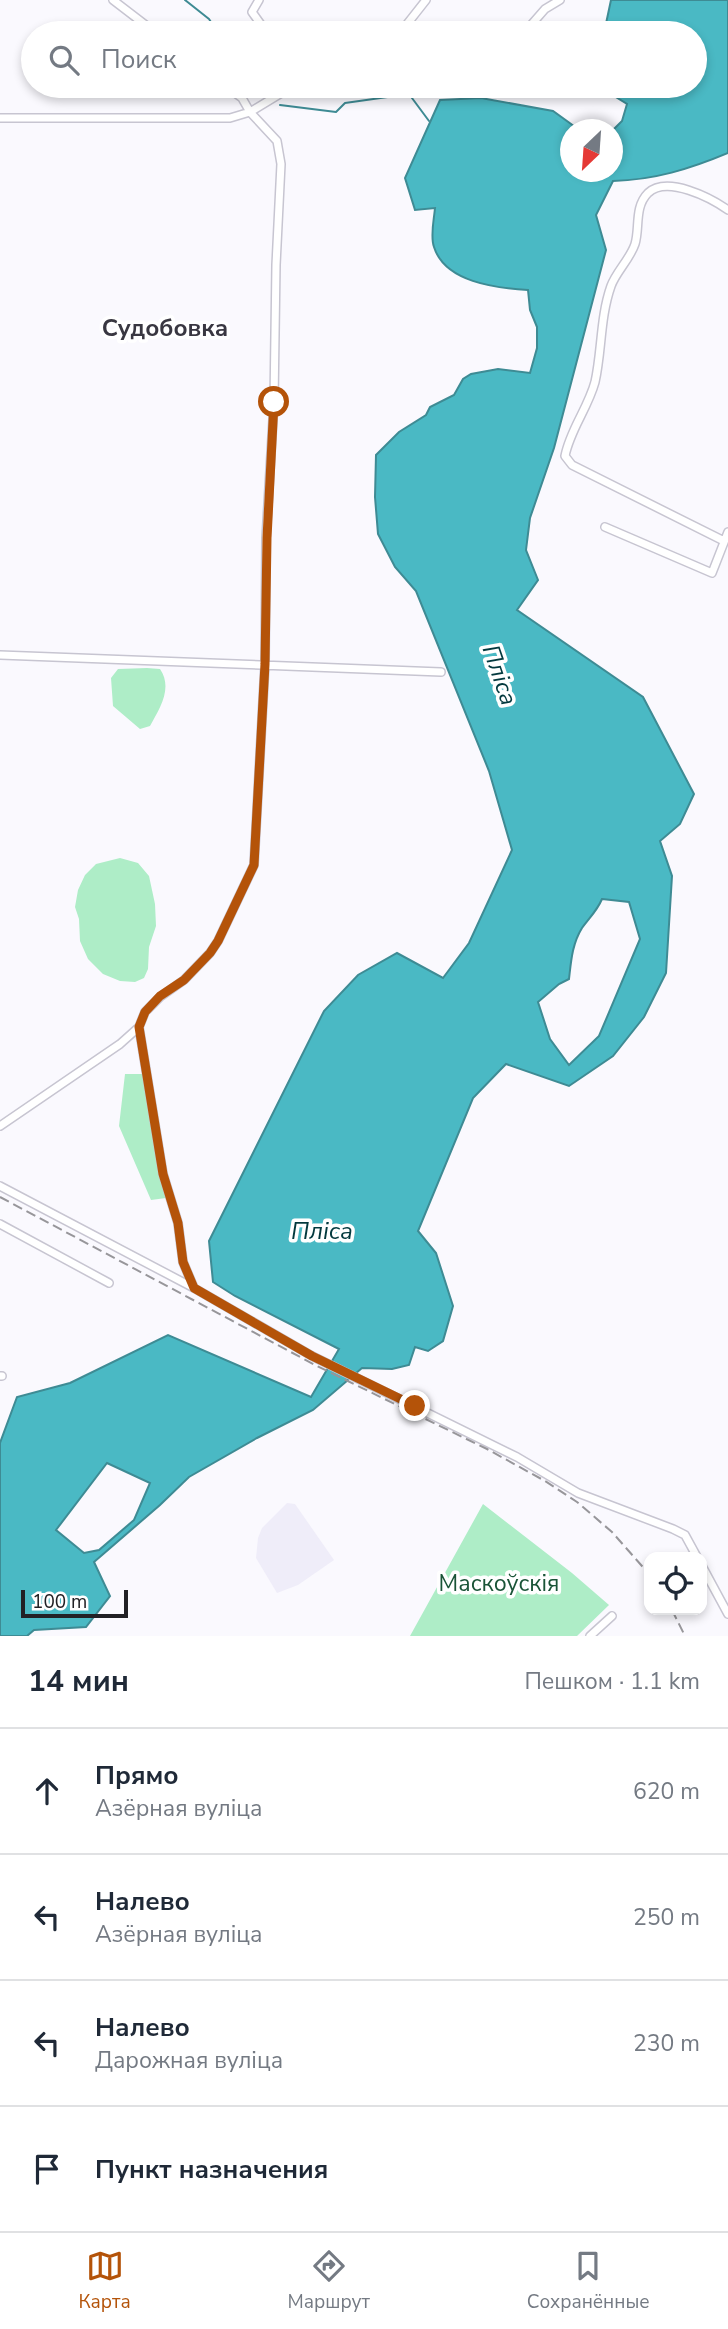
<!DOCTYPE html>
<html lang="ru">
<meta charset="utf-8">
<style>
:root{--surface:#fff;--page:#f2f2f3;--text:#1f2937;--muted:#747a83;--line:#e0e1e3;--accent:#b45309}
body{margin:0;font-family:"Nunito Sans",sans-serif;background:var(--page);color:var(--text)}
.controls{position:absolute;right:21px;bottom:21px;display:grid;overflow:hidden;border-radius:14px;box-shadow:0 4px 10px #0003}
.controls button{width:63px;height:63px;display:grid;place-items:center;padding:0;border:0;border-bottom:2px solid var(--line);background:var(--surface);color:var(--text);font:35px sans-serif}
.compass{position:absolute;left:560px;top:119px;width:63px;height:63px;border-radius:50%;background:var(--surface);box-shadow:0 4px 10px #0003;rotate:205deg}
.scale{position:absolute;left:21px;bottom:18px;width:107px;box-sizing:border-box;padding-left:7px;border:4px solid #222125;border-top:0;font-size:19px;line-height:24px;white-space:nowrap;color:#222125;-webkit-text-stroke:5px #fff;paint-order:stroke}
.stop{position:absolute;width:21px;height:21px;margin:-16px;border:5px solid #b45309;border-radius:50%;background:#fff}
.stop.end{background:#b45309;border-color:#fff;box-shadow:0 2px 7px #0008}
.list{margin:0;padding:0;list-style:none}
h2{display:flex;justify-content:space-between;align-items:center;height:91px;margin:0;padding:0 28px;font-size:30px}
h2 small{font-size:23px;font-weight:400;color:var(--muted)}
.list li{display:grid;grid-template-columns:46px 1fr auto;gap:21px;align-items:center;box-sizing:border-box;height:126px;padding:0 28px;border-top:2px solid var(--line)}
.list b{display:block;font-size:26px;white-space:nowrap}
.list p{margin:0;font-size:23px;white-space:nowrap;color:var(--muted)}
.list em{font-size:23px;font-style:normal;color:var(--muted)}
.icon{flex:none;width:38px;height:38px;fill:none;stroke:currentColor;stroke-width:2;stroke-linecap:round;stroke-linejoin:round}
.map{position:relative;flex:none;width:728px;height:1636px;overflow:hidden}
.search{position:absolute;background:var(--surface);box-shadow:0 4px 10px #0003;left:21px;right:21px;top:21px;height:77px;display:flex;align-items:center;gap:18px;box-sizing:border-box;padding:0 24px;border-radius:38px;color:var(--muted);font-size:26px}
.sheet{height:595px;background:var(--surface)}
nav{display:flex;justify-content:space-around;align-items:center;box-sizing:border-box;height:98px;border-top:2px solid var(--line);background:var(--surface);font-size:19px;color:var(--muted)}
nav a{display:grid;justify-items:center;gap:4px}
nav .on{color:var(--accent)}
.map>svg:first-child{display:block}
.built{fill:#efedf9}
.green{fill:#aeedc7}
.water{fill:#4ab9c4;stroke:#3e8b94;stroke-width:2;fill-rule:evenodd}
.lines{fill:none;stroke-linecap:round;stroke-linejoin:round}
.stream{stroke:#3e8b94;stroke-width:2}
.street-casing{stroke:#c7c5d1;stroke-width:10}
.street{stroke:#fff;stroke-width:7}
.rail{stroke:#97969a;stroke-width:2;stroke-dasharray:10 5;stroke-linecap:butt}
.route{stroke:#b45309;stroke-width:9}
.labels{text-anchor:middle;stroke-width:7;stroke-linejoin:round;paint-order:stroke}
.park-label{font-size:23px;fill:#1a5437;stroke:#fff}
.neighbourhood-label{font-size:24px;font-weight:bold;fill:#393741;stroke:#fff}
.water-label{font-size:24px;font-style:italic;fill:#03393e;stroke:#fff}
</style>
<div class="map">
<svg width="728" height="1636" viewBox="0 0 728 1636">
<rect width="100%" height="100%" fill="#faf9fe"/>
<path class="built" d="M287,1503L295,1504L334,1560L298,1585L277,1593L256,1558L258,1538L262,1528Z"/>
<path class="green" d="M147,668L160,669C173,688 160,708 150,726L140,729L113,706L111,678L118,669Z
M120,858L138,863L149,876L155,904L156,926L149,947L148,969L144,978L135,982L120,981L103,974L88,959L80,941L79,919L75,907L78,890L85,875L96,864Z
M125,1074H143L159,1172L166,1198L151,1200L119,1126Z
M483,1504L572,1573L609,1605L577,1636H410Z"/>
<path class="water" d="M611,0H728V153C690,169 654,180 613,181L596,215L606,250L554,448L530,518L526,550L538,580L517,610L643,697L694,794L680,824L660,841L672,876L666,973L644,1017L613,1056L569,1086L506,1064L473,1098L418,1231L436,1253L453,1306L443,1341L428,1351L415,1347L409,1365L392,1369L362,1368L313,1410L257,1438L189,1477L160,1505L94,1562L110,1596L86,1627L34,1630L27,1636H0V1443L17,1397L70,1383L168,1335L311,1397L339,1349L235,1296L213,1282L209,1241L324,1011L358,975L397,953L443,978L469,943L512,850L489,771L416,591L395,567L378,534L375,497L376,455L399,432L426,415L430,407L454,395L463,379L471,374L498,369L530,373L537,348V327L530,310L528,290C495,288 445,282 434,247C430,236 434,220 435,208L415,210L405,178L440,100L481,98L553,111L578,129L570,130V172H612L613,130L622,121L627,104L598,86H695V33H604ZM602,899L629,902L640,939L599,1036L569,1065L550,1039L538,1002L559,984L569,979C571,962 572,944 582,928C589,918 597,911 602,899ZM107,1463L150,1483L134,1520L99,1550L84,1553L56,1530Z"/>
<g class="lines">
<path class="stream" d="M185,0L209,19L218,33
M260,86L268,93
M280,105L336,112L345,103L409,94L429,121"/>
<defs>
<path id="street" d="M113,0L156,33
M259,0L252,12L267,33
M400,33L426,0
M524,33L545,9L560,0
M0,118H230L250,112L293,86
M605,527L712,573L728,532
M724,541L572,465L565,456C570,430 588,408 595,382C602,351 600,317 611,286C616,272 630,259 635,244C640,228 634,207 648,193C667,175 711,198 728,210
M0,655L441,672
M139,1027L163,1174L178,1223L183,1262L194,1288
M0,1126L120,1044L139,1027L145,1012L160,997L184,980L210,953L218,941L254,865L265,664L266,538L274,402L276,265L281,164L277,141L250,112L242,98L225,86
M0,1186L194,1288L312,1356L517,1457L578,1493L673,1529L685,1535L697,1557
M0,1224L109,1283
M0,1376H2
M702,1566L728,1614
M590,1636L612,1616"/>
</defs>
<use href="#street" class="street-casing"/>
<use href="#street" class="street"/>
<path class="rail" d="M0,1197L317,1366L487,1449L545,1481L577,1502L612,1532L649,1574
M672,1610L685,1636"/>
</g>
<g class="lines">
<path class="route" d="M274,402L267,538L265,664L254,865L218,941L210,953L184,980L160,996L145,1012L139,1027L163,1174L178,1223L183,1262L194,1288L312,1356L415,1406"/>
</g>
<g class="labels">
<g class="park-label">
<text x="499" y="1591">Маскоўскія</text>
</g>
<g class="neighbourhood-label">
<text x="165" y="336">Судобовка</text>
</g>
<g class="water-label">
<text transform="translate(500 675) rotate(71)" y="8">Пліса</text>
<text x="322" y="1239">Пліса</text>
</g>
</g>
</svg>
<div class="controls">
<button><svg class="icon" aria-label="locate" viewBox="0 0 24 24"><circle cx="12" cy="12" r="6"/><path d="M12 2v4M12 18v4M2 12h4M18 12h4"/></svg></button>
</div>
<svg class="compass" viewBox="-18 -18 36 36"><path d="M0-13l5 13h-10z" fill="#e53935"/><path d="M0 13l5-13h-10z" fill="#747a83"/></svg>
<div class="scale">100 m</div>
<div class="stop" style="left:274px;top:402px"></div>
<div class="stop end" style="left:415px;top:1406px"></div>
<div class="search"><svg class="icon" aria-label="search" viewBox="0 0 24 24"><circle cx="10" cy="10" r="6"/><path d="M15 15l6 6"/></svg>Поиск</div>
</div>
<section class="sheet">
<h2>14 мин<small>Пешком · 1.1 km</small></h2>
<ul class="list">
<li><svg class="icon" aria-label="ahead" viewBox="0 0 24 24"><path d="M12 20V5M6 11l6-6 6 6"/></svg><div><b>Прямо</b><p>Азёрная вуліца</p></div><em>620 m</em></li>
<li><svg class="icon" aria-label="left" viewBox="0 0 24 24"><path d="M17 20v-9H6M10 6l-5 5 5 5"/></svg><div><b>Налево</b><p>Азёрная вуліца</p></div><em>250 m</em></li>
<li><svg class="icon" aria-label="left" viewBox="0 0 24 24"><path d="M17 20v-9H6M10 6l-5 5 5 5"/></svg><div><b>Налево</b><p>Дарожная вуліца</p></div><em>230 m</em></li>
<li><svg class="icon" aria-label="arrive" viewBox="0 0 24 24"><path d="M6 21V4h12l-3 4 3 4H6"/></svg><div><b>Пункт назначения</b></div></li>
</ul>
</section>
<nav>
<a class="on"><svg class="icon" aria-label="map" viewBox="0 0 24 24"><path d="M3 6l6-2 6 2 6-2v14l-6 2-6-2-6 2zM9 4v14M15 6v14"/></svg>Карта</a>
<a><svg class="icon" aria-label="directions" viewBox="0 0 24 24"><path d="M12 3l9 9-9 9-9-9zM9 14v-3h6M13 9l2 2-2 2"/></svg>Маршрут</a>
<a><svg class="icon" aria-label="saved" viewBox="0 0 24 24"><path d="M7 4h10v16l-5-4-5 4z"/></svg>Сохранённые</a>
</nav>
